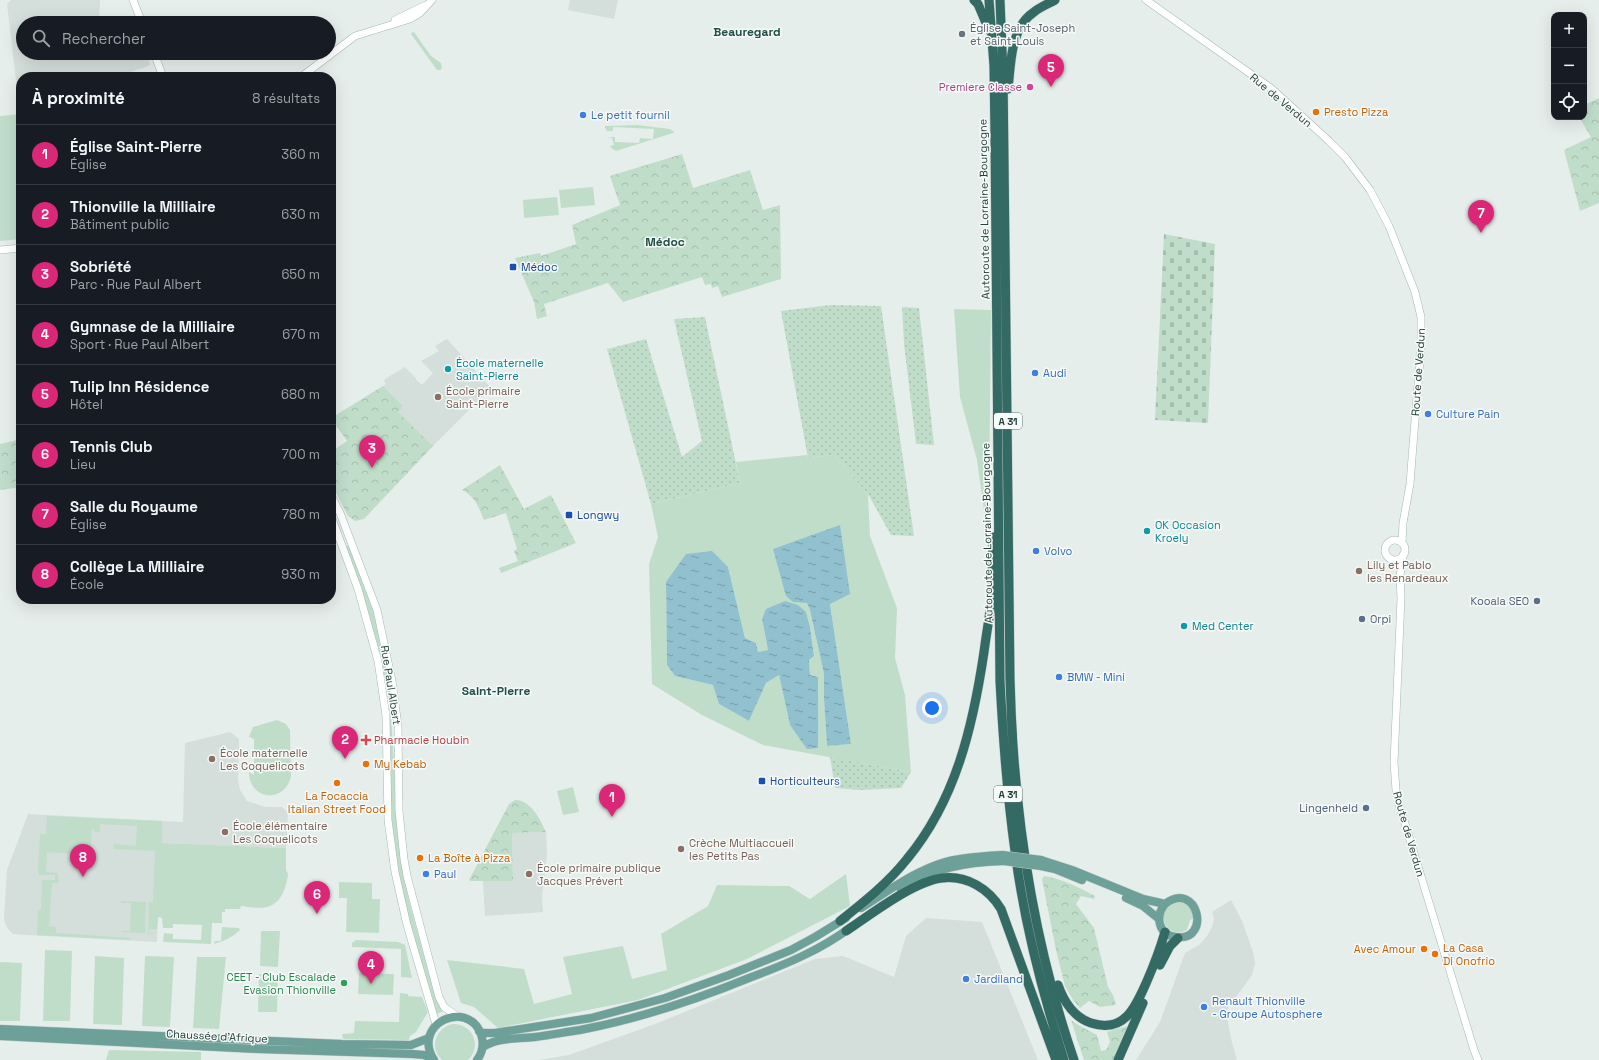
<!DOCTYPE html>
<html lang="fr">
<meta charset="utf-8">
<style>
:root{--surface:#171b24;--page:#242831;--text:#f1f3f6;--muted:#9ea1a6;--line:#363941;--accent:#db2777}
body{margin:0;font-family:"Space Grotesk",sans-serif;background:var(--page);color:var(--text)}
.controls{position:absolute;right:12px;top:12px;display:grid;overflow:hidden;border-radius:8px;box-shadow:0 4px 16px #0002}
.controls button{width:36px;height:36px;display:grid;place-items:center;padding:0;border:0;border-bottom:1px solid var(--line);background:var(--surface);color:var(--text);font:20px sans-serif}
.you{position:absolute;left:932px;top:708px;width:14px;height:14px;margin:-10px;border:3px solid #fff;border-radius:50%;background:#1a73e8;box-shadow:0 0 0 6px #1a73e833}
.badge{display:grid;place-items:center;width:26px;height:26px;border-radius:50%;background:var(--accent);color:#fff;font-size:13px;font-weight:700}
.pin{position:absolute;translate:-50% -33px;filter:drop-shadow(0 1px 2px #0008)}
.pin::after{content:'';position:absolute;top:21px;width:14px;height:12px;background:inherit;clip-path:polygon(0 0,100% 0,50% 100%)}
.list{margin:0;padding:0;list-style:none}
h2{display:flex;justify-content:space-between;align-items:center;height:52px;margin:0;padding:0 16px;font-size:17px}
h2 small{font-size:13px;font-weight:400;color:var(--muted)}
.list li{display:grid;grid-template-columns:26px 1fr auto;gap:12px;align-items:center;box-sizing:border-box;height:60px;padding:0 16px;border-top:1px solid var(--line)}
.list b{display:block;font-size:15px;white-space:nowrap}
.list p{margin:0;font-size:13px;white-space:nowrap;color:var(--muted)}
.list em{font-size:13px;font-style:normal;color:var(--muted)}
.icon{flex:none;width:22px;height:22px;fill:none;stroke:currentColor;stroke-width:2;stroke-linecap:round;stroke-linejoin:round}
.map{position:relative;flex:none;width:1599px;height:1060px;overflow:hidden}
.search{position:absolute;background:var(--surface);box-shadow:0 4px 16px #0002;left:16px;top:16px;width:320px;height:44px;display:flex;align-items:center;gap:10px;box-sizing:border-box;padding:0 14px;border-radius:22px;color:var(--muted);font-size:15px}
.panel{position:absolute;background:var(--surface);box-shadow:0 4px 16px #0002;left:16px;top:72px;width:320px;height:532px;border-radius:16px}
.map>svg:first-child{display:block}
.built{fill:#d4deda}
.grass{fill:#c0ddca;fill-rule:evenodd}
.forest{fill:url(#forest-crowns)}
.cemetery{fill:url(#cemetery-stones)}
.garden{fill:url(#garden-dots)}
.water{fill:url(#water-ripples)}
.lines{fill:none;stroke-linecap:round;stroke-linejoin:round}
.secondary-casing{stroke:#a4b9b3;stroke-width:8}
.primary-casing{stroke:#c2c9c8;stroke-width:9}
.highway-casing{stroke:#c2c9c8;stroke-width:10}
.secondary{stroke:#fff;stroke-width:7}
.primary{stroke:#6da098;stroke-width:8}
.highway{stroke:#336a63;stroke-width:9}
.primary-bridge-casing{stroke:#c2c9c8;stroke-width:9;stroke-linecap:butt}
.primary-bridge{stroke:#6da098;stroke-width:8}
.worship-dot{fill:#6b7280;stroke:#f6faf8;stroke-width:1.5}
.hotel-dot{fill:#d1479c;stroke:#f6faf8;stroke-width:1.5}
.food-dot{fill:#e8710a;stroke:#f6faf8;stroke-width:1.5}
.shop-dot{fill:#3f7fe0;stroke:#f6faf8;stroke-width:1.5}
.transit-dot{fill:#1a4fb4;stroke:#f6faf8;stroke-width:1.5}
.culture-dot{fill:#0f9aa8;stroke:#f6faf8;stroke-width:1.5}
.education-dot{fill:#8d6e63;stroke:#f6faf8;stroke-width:1.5}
.service-dot{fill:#5c6f8a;stroke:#f6faf8;stroke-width:1.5}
.health-dot{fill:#e0444e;stroke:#f6faf8;stroke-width:1.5}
.leisure-dot{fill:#2e9e5b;stroke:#f6faf8;stroke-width:1.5}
.labels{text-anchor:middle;stroke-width:3;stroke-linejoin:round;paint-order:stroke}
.shield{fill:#f6faf8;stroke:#647773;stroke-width:1}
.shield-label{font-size:10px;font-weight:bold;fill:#253f3a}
.worship-label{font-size:11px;fill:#5b616d;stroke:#f6faf8;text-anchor:start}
.hotel-label{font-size:11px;fill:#b23c85;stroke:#f6faf8;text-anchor:end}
.street-label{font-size:11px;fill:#253f3a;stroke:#f6faf8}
.food-label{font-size:11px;fill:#c56008;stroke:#f6faf8;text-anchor:start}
.shop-label{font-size:11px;fill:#366cbe;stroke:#f6faf8;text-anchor:start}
.transit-label{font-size:11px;fill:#164399;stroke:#f6faf8;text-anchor:start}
.culture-label{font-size:11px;fill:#0d838f;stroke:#f6faf8;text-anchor:start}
.education-label{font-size:11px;fill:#785e54;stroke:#f6faf8;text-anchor:start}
.service-label{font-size:11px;fill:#4e5e75;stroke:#f6faf8;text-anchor:end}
.health-label{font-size:11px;fill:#be3a42;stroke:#f6faf8;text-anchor:start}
.leisure-label{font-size:11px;fill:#27864d;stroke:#f6faf8;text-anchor:end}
.neighbourhood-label{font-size:12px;font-weight:bold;fill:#225049;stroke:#f6faf8}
</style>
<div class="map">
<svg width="1599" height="1060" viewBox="0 0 1599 1060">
<defs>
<pattern id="forest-crowns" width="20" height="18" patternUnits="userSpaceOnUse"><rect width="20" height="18" fill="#c0ddca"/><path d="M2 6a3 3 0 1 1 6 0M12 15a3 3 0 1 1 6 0" fill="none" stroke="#a5bfae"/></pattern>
<pattern id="cemetery-stones" width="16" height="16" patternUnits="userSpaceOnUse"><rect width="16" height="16" fill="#c0ddca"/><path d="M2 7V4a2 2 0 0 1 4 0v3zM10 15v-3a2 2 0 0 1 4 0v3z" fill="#a5bfae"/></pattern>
<pattern id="garden-dots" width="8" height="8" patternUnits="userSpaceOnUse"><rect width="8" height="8" fill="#c0ddca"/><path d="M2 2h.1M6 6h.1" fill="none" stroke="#a5bfae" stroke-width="1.8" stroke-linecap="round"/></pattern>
<pattern id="water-ripples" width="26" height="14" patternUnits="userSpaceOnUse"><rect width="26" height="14" fill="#91c0cf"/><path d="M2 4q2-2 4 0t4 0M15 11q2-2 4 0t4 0" fill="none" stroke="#769da9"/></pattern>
</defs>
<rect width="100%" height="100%" fill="#e6eeeb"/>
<path class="built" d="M11,0H100L99,23H23V53H146L150,64L148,66L116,77H21L20,99L18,97L7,4Z
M570,0H618L614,19L568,10Z
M447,339L491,388L433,446L397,412L403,406L383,386L386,384L384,381L385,379L405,367L416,378V380L421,384H423L433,373L421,361L439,351L435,346Z
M230,732L239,739L238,780L240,790L247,801L265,807H282L288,813L286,848L161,843L157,942L27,935L13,934L9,930L6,926L4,919L7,870L28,814L183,822L185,743Z
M546,832L547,855L542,897L543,912L485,916L483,881L513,880L512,833Z
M1231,900L1242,921L1253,952L1255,963L1252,975L1228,1008L1227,1017L1232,1043L1237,1060H1136L1160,1022L1185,953L1199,945L1207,936L1212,927L1214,919L1212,912Z
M926,918L982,922L1038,1060H539L569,1055L655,1024L815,959L843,956L894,977L906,936Z"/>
<path class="grass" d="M414,32L431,56L441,63L442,68L440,70H437L411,34V33Z
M21,114V239L0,241V116Z
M637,125L670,129L674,132L673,133L616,151L611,148L610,146L614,145L612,138L607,137H615V142L639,143L640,138L653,139L654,129L613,127V131H607L605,128V126H607Z
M593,187L595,205L561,208L559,190Z
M557,197L559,215L524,218L523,200Z
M954,309L991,310L989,501L987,532L977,460L960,397Z
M807,455L808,458L834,455L868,494L870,536L897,608L895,658L905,695L911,772L763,745L702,715L652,684L649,564L658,537L651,504L740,483L736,462ZM728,567L745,638L756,643L758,652L768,650L762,619L785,601L806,612L810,627L814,656L809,660L810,675L818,677C818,701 819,724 818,748L790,725L779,675L766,683L749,721L719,704L713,685L675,676L667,665L666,582ZM807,603L830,604L851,744L827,746L824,699V674L810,610Z
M349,545L374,613L380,635L392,697L389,698L387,696C380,644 364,595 345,547Z
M391,715L399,847L409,901L435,995L439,1005L443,1011L437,1014C424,969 408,923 399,877C389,825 391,769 388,716Z
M277,720L286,724L290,730L291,777C284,804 249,800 249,772L254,775V739L249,737L253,727Z
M573,787L579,812L563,815L557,791Z
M47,816L162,821V843L286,848V870L288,874C287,886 281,904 267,907C259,909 249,907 241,906L240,909H225V912H222V923H212L211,944L163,942L164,933L173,934V939L201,940L202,925L173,924V928H163L162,918L158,917L157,929H149V933L157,934H148L149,902H153L155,851L114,849V844L136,846L137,826L100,824V832H94V829H92L90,855L47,852L46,872L58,873V883H52L49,926L56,927V933L131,938V940L37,935L38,911L41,909L42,880H55V875H39L38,871L40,834H46Z
M846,874L850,906L747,959L638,1000L498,1028L474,1007L461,1003L447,960L524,969L534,1004L572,994L563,957L623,946L632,979L667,970L661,934L708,906L717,885L789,886L810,899Z
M339,882L372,883V899H380L379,933L346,932L347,898H339Z
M121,901L146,902L145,933L122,932V931H130L131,903H121Z
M1178,902C1187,903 1192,908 1194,918L1190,920L1187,930C1164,941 1153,908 1178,902Z
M222,927L239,928L240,930C232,937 225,941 214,944L215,941H221Z
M261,931H280L278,967L260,966Z
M356,940L398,942L405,945L412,978L401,977V949L352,947V943Z
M45,950L72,951L70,1021H43Z
M95,956L124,958L122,1025L93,1024Z
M145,956L174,957L170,1027L142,1026Z
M197,957H226L219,1029L193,1028Z
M0,962L22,963L20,1021H0Z
M359,973L394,974L393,995L358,994Z
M259,974L278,975L277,1012H258Z
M400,993L408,994V996L422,997L428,1012L416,1032L410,1036L409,1040L343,1039L342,1034L354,1033L355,1021L399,1022Z
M452,1024C472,1023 483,1045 468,1060H442C429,1048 435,1029 452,1024Z
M109,1050L201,1052V1060H106Z"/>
<path class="forest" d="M1599,98V203L1580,211L1564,150L1591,137L1579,117H1584V105Z
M682,154L693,188L750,170L763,210L780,205L781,279L722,297L718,286L712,288L711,284L705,285L702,277L623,302L608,283L544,304L547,316L537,319L534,302L515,258L540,253L541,256L576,244L572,225L620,205L610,176Z
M383,386L403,406L398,412L433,446L364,519L355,521L348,516L331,483V452L347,441L331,418Z
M21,439V487L0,490V444Z
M500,465L524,509L551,495L576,543L501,573L499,568L518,561L514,551L517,549L506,513L484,520C479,508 475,496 462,490Z
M515,800C531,800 540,819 546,832L512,833L513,881H471L469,880L509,804Z
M1044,876C1063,879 1078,887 1095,896L1094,899L1081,896L1076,904L1094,928L1108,987L1113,995L1116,1005L1100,1007L1089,1001L1080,1008L1073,1000L1065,986L1056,950L1042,879Z
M1071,1020L1080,1026L1097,1035L1101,1051L1106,1050L1110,1042L1107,1032L1127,1026L1129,1029L1122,1038L1114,1060H1084Z"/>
<path class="cemetery" d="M1164,234L1215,244L1208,423L1155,420Z"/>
<path class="garden" d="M831,305L881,306L914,536L891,535L868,494L834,455L808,458L781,311Z
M902,307L919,308L934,445L916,444L904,344Z
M705,317L740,483L651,504L607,349L646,339L682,457L702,441L674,319Z
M830,757L911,772L901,788L860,790L835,788Z"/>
<path class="water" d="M840,525L850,594L830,604L851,744L827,746L824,699V674L810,610L807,603L793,602L786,596L773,549Z
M712,551L728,567L745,638L756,643L758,652L768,650L762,619L766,609L785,601L798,605L806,612L810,627L814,656L809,660L810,675L818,677C818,701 819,724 818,748L807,749L790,725L779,675L766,683L749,721L719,704L713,685L675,676L667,665L666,582L686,554Z"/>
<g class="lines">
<defs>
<path id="secondary" d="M133,0L142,23
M1146,0L1272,89L1329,141L1345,157L1370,190L1389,226L1415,292L1421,317V348L1413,445L1410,484L1403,523L1402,543
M395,20L426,5
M154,53L163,77
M301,77L355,36L410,19L420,13L432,0
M0,250L21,248
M331,495L340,513L377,610L392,681L398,726L399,811L404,859L407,876L439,997L444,1007L457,1016
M331,516L358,589L378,661L386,716L388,820L395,872L407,925L436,1024
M1385 550a10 10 0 1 1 20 0a10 10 0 1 1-20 0Z
M1403,555L1400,576L1401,598L1394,763L1396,790L1399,804L1474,1050L1478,1060"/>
<path id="primary" d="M1041,860L1072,870L1143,899L1165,904C1198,879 1212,942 1176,937C1158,935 1155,916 1165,904
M1041,866L1055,869L1082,880
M901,890C931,868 967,862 1004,861
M1126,898L1143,906L1159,919
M861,908C887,892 914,871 945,862C964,857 984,856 1003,855
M0,1029L342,1044L411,1045L429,1038
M479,1031L485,1033H495L591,1018L665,998L729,975L791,950L815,937L846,918
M0,1036L258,1049L413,1054L424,1055L433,1059
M483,1047C498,1037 518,1039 535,1037C550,1035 566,1032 580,1030C638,1019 695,1000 749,978C784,965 821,950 851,927
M434,1060C411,1024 467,998 481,1034C484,1043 483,1052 477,1060"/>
<path id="highway" d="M974,0L978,4L989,30
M989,0L994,66L995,135L1000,681C1003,738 1007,794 1015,851C1024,922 1042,992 1064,1060
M1000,0L1003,74L1010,679C1013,808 1032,938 1074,1060
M1008,89C1011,63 1010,28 1034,12C1040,7 1048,4 1055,0
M840,921C864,902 888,883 907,859C956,800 973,726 984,652C986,636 989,620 991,604C993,582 992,559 993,537
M846,931C870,915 914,881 942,878C967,875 989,889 1001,909L1056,1060
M1160,965L1170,946L1178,938
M1058,985C1064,1002 1073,1017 1091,1023C1125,1034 1136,1006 1147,981C1154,965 1160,949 1165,932
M1118,1060L1143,1003"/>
</defs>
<use href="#secondary" class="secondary-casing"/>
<use href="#primary" class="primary-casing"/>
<use href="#highway" class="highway-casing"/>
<use href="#secondary" class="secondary"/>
<use href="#primary" class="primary"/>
<use href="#highway" class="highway"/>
<defs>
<path id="primary-bridge" d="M1003,855L1041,860
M1004,861L1041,866"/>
</defs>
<use href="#primary-bridge" class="primary-bridge-casing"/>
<use href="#primary-bridge" class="primary-bridge"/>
</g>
<circle class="worship-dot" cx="962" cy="34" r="4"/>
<circle class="hotel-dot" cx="1030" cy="87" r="4"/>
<g class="food-dot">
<circle cx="1316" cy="112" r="4"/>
<circle cx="366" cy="764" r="4"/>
<circle cx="337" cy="783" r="4"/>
<circle cx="420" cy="858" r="4"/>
<circle cx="1424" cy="949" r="4"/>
<circle cx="1435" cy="954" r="4"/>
</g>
<g class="shop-dot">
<circle cx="583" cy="115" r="4"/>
<circle cx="1035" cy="373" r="4"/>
<circle cx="1428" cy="414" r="4"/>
<circle cx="1036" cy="551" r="4"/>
<circle cx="1059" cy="677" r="4"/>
<circle cx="426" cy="874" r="4"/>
<circle cx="966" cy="979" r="4"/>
<circle cx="1204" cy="1007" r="4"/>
</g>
<g class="transit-dot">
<rect x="509" y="263" width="8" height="8" rx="2"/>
<rect x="565" y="511" width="8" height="8" rx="2"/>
<rect x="758" y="777" width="8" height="8" rx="2"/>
</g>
<g class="culture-dot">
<circle cx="448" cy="369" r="4"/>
<circle cx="1147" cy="531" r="4"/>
<circle cx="1184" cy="626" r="4"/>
</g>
<g class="education-dot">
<circle cx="438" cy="397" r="4"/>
<circle cx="1359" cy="571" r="4"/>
<circle cx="212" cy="759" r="4"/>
<circle cx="225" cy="832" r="4"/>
<circle cx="681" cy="849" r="4"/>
<circle cx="529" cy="874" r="4"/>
</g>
<g class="service-dot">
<circle cx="1537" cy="601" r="4"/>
<circle cx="1362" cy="619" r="4"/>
<circle cx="1366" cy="808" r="4"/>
</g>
<path class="health-dot" d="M364 734h4v4h4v4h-4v4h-4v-4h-4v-4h4z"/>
<circle class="leisure-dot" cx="344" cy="983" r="4"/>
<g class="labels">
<g class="shield">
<rect x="994" y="413" width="28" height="16" rx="3"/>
<rect x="994" y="786" width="28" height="16" rx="3"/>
</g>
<g class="shield-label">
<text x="1008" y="425">A 31</text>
<text x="1008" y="798">A 31</text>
</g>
<g class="worship-label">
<text x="970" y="32">Église Saint-Joseph<tspan x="970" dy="13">et Saint-Louis</tspan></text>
</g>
<g class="hotel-label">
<text x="1022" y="91">Premiere Classe</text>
</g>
<g class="street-label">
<text transform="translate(1281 100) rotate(40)" y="4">Rue de Verdun</text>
<text transform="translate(984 209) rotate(-91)" y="4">Autoroute de Lorraine-Bourgogne</text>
<text transform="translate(1418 372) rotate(-86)" y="4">Route de Verdun</text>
<text transform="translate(987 533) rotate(-91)" y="4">Autoroute de Lorraine-Bourgogne</text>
<text transform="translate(391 685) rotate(81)" y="4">Rue Paul Albert</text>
<text transform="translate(1409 834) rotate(74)" y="4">Route de Verdun</text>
<text transform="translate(217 1036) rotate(3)" y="4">Chaussée d'Afrique</text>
</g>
<g class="food-label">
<text x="1324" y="116">Presto Pizza</text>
<text x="374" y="768">My Kebab</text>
<text x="337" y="800" text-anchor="middle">La Focaccia<tspan x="337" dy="13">Italian Street Food</tspan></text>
<text x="428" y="862">La Boîte à Pizza</text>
<text x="1443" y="952">La Casa<tspan x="1443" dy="13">Di Onofrio</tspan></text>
<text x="1416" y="953" text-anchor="end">Avec Amour</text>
</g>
<g class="shop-label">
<text x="591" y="119">Le petit fournil</text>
<text x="1043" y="377">Audi</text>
<text x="1436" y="418">Culture Pain</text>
<text x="1044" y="555">Volvo</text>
<text x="1067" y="681">BMW - Mini</text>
<text x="434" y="878">Paul</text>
<text x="974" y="983">Jardiland</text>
<text x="1212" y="1005">Renault Thionville<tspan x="1212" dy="13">- Groupe Autosphere</tspan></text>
</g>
<g class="transit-label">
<text x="521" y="271">Médoc</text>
<text x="577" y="519">Longwy</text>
<text x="770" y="785">Horticulteurs</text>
</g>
<g class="culture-label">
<text x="456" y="367">École maternelle<tspan x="456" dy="13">Saint-Pierre</tspan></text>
<text x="1155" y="529">OK Occasion<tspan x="1155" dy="13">Kroely</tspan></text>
<text x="1192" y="630">Med Center</text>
</g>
<g class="education-label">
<text x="446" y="395">École primaire<tspan x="446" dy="13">Saint-Pierre</tspan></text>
<text x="1367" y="569">Lily et Pablo<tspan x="1367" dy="13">les Renardeaux</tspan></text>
<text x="220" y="757">École maternelle<tspan x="220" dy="13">Les Coquelicots</tspan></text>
<text x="233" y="830">École élémentaire<tspan x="233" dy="13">Les Coquelicots</tspan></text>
<text x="689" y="847">Crèche Multiaccueil<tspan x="689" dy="13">les Petits Pas</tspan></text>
<text x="537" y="872">École primaire publique<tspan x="537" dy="13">Jacques Prévert</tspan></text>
</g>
<g class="service-label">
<text x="1529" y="605">Kooala SEO</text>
<text x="1370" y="623" text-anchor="start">Orpi</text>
<text x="1358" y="812">Lingenheld</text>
</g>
<g class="health-label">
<text x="374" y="744">Pharmacie Houbin</text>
</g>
<g class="leisure-label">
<text x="336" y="981">CEET - Club Escalade<tspan x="336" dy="13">Evasion Thionville</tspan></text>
</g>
<g class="neighbourhood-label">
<text x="747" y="36">Beauregard</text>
<text x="665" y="246">Médoc</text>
<text x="496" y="695">Saint-Pierre</text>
</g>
</g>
</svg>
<div class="controls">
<button>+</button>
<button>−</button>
<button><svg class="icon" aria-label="locate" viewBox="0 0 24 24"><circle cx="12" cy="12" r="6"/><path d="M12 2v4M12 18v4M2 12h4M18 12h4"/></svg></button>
</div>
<div class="you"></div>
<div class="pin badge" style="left:612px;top:817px">1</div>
<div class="pin badge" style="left:345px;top:759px">2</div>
<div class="pin badge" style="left:372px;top:468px">3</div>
<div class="pin badge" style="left:371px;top:984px">4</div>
<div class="pin badge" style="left:1051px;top:87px">5</div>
<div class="pin badge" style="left:317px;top:914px">6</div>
<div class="pin badge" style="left:1481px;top:233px">7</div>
<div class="pin badge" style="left:83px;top:877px">8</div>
<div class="search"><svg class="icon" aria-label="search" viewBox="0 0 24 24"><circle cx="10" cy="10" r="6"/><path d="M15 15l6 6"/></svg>Rechercher</div>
<section class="panel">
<h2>À proximité<small>8 résultats</small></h2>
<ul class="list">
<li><span class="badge">1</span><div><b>Église Saint-Pierre</b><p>Église</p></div><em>360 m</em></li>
<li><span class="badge">2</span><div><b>Thionville la Milliaire</b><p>Bâtiment public</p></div><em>630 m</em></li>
<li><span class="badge">3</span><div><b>Sobriété</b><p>Parc · Rue Paul Albert</p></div><em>650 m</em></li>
<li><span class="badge">4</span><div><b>Gymnase de la Milliaire</b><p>Sport · Rue Paul Albert</p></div><em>670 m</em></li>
<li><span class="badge">5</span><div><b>Tulip Inn Résidence</b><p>Hôtel</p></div><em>680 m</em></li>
<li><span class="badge">6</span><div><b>Tennis Club</b><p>Lieu</p></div><em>700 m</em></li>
<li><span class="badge">7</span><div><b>Salle du Royaume</b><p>Église</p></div><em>780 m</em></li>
<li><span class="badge">8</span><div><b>Collège La Milliaire</b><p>École</p></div><em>930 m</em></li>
</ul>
</section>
</div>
